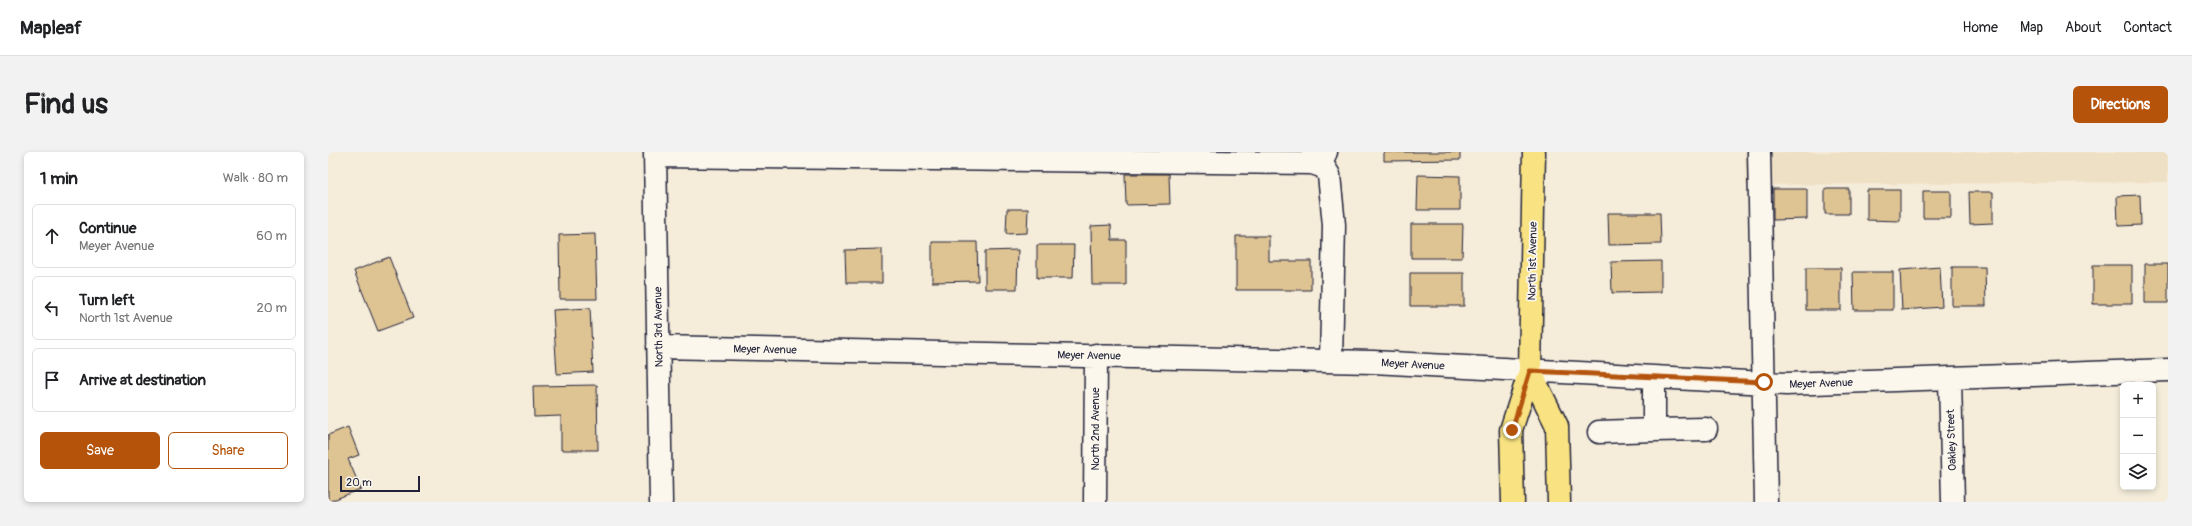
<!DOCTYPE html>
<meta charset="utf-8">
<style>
:root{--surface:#fff;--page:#f2f2f2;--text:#202124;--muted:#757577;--line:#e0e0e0;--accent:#b45309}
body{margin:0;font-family:Pangolin,sans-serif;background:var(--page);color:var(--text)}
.controls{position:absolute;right:12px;bottom:12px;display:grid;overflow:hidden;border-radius:6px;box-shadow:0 2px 6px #0003}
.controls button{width:36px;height:36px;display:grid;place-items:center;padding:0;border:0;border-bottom:1px solid var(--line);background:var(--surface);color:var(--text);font:20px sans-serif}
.scale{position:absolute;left:12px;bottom:10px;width:80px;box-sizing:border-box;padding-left:4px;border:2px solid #22223b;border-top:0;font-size:11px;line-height:14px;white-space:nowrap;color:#22223b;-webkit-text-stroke:3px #fbf7ec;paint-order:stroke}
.stop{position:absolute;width:12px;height:12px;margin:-9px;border:3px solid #b45309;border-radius:50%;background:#fff}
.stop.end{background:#b45309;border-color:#fff;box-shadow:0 1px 4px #0008}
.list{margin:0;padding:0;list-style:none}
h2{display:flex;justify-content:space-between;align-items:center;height:52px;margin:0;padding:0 16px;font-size:17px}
h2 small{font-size:13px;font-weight:400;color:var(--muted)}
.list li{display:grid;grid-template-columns:26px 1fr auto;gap:12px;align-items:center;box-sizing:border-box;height:64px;margin:0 8px 8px;padding:0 8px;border:1px solid var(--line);border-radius:6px}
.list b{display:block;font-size:15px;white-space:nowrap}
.list p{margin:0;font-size:13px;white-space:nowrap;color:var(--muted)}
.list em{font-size:13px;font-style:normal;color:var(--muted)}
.actions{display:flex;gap:8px;padding:12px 16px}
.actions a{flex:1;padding:9px 0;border:1px solid var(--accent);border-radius:6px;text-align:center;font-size:14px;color:var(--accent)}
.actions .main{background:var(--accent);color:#fff}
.icon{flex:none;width:22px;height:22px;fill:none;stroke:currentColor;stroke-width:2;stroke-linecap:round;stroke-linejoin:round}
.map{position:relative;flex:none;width:1840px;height:350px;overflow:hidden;border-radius:6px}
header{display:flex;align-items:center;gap:24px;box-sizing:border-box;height:56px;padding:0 20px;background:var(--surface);border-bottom:1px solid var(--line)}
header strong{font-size:19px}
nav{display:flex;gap:22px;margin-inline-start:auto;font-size:14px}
.intro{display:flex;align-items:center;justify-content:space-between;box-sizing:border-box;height:96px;padding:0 24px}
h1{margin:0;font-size:28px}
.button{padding:10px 18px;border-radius:6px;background:var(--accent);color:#fff;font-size:14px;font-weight:700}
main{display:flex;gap:24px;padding:0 24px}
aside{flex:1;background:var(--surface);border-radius:6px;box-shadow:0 2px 6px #0003}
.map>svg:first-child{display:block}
.built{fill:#eee0c5}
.building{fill:#dec393;stroke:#22223b}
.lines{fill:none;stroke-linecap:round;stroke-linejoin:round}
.minor-casing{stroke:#22223b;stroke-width:25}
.major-casing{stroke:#22223b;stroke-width:25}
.minor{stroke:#fbf7ec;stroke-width:22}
.major{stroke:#f8e281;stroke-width:22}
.route{stroke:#b45309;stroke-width:5}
.labels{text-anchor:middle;stroke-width:3.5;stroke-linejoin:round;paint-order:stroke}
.street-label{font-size:11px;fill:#22223b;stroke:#fbf7ec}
</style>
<header>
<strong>Mapleaf</strong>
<nav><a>Home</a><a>Map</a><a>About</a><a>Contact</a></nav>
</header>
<div class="intro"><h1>Find us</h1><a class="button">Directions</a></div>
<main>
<aside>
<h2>1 min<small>Walk · 80 m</small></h2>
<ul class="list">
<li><svg class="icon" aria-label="ahead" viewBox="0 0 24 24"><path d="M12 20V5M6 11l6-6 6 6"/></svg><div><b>Continue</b><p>Meyer Avenue</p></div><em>60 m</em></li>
<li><svg class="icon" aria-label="left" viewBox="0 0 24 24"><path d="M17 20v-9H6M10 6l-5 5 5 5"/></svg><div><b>Turn left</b><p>North 1st Avenue</p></div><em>20 m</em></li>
<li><svg class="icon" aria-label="arrive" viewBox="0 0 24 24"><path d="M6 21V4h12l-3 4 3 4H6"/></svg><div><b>Arrive at destination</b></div></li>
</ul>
<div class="actions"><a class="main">Save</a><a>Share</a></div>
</aside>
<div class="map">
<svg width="1840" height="350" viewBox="0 0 1840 350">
<rect width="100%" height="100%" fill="#f5edda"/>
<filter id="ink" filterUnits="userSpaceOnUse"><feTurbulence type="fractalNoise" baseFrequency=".025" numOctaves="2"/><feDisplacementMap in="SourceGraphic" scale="8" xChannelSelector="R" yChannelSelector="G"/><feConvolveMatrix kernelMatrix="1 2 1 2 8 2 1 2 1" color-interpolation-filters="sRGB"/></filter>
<g filter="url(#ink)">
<path class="built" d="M1417,0H1840V30L1418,33Z"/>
<path class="building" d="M1056,0H1132V8L1056,9Z
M797,22H841L842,52L798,53Z
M1090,23L1132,24V58H1089Z
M1445,37H1479V67L1445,68Z
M1497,37H1521V62H1497Z
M1539,38H1572V69L1539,68Z
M1595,39H1623V66H1595Z
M1641,40H1665V71L1642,72Z
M1812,43L1813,73L1790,74L1789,44Z
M679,57H700L699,81L678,82Z
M1280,61H1332L1333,92L1281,93Z
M1083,72H1135L1134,106H1083Z
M783,73L784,88H798V133H764L763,74Z
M267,82L269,147H232L231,83Z
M908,84H941V109H983V138H908Z
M604,90H649L650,129L604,130Z
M709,93H746L745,126H709Z
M554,97V131H518L517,98Z
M690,98L689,137H657V99Z
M61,105L85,166L50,179L26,119Z
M1333,109V140L1284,141L1283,110Z
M1817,112H1840V151H1817Z
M1765,113H1804V152H1765Z
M1612,115L1614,155L1574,158L1572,118Z
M1624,115H1657L1658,154H1624Z
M1478,116H1513V158H1478Z
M1525,120H1565V158H1526Z
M1082,121H1136V154H1082Z
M262,156L265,220L229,222L225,158Z
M269,233L270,298H233V264L206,265L205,234Z
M20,275L31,303L20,307L33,337L0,350V283Z"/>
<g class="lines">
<defs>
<path id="minor" d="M327,0L333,350
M1431,0L1438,350
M328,4L984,11L995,6L998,0
M984,11L996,15L1001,23L1006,73L1003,209
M330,195L1045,210L1458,232L1840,218
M1622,227L1625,350
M1326,278L1378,277
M1271,280L1326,278V226
M767,350L768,203"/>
<path id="major" d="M1202,219L1229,274L1231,350
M1185,350L1183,278L1202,219L1206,0"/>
</defs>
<use href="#minor" class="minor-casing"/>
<use href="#major" class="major-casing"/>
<use href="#minor" class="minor"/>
<use href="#major" class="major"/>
</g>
</g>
<g class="lines" filter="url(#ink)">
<path class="route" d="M1184,278L1202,219L1436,230"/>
</g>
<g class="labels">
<g class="street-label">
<text transform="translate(1204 109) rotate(-89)" y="4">North 1st Avenue</text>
<text transform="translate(330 175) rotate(-91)" y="4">North 3rd Avenue</text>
<text transform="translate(437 197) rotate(1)" y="4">Meyer Avenue</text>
<text transform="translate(761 203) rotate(1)" y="4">Meyer Avenue</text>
<text transform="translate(1085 212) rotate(3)" y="4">Meyer Avenue</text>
<text transform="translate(1493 231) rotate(-2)" y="4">Meyer Avenue</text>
<text transform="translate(767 277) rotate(-90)" y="4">North 2nd Avenue</text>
<text transform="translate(1623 288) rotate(-92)" y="4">Oakley Street</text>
</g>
</g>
</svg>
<div class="controls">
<button>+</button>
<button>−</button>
<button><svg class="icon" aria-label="layers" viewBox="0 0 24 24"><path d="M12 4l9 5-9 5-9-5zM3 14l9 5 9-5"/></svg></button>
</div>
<div class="scale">20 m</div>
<div class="stop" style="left:1436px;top:230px"></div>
<div class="stop end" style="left:1184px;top:278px"></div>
</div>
</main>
